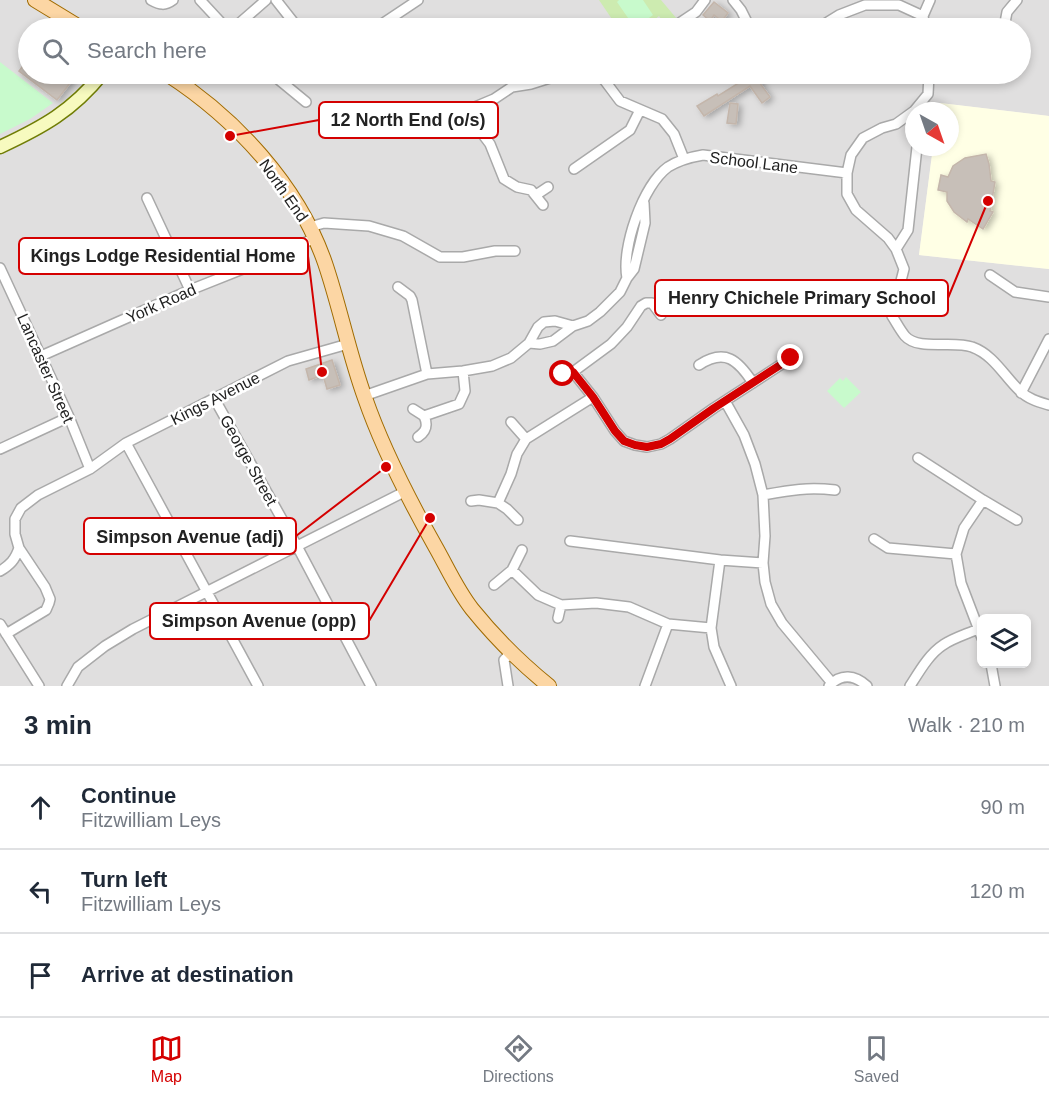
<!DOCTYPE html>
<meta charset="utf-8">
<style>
:root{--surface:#fff;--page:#f2f2f3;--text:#1f2937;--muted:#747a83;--line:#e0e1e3;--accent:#d40000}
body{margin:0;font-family:Arial,sans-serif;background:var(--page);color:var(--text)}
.controls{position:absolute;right:18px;bottom:18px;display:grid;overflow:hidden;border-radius:9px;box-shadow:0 3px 9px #0003}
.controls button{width:54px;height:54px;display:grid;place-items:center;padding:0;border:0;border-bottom:2px solid var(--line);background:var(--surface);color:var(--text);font:30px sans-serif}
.compass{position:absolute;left:905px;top:102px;width:54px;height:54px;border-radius:50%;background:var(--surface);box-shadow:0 3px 9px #0003;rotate:140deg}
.stop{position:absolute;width:18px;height:18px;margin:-14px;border:4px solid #d40000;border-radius:50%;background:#fff}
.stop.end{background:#d40000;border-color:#fff;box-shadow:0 2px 6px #0008}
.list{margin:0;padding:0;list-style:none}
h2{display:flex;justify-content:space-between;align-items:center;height:78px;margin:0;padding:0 24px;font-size:26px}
h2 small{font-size:20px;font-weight:400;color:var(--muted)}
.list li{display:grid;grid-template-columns:39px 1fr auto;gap:18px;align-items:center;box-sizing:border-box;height:84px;padding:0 24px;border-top:2px solid var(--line)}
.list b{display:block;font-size:22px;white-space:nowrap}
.list p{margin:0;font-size:20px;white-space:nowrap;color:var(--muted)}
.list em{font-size:20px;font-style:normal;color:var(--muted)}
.icon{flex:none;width:33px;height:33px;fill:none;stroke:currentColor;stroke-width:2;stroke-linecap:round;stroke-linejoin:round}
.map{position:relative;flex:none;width:1049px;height:686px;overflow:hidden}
.search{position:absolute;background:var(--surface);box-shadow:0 3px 9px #0003;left:18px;right:18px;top:18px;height:66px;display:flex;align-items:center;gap:15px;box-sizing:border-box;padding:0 21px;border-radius:33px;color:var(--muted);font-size:22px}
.sheet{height:330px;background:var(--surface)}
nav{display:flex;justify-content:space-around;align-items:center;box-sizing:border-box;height:84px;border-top:2px solid var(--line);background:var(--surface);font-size:16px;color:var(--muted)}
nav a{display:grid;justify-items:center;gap:3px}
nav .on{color:var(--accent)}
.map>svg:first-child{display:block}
.residential{fill:#e0dfdf;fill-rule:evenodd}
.education{fill:#ffffe5}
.grass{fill:#cdebb0}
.park{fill:#c8facc}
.building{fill:#c7bfb8;stroke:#c4b6ab;stroke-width:1.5;filter:url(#shadow)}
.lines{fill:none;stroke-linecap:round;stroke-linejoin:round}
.street-casing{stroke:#a9a9a9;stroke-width:12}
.secondary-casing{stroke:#707d05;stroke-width:15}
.primary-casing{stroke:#a06b00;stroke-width:16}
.street{stroke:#fff;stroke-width:9}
.secondary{stroke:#f7fabf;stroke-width:12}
.primary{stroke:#fcd6a4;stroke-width:14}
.route{stroke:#d40000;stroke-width:8}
.labels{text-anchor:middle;stroke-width:5;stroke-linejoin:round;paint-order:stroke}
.street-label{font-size:16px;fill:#222;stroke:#fff}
.leader{fill:none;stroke:#d40000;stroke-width:2}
.callout-dot{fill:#d40000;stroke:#fff;stroke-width:2}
.callout{fill:#fff;stroke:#d40000;stroke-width:2}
.callout-label{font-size:18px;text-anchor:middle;font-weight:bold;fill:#222}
</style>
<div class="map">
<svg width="1049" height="686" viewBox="0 0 1049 686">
<defs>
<filter id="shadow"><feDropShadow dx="3.5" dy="2" stdDeviation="3" flood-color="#0004"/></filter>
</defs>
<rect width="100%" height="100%" fill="#f2efe9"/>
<path class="residential" d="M0,0H1049V116L940,103L938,111H914V147H933L919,255L1049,269V686H0ZM28,28H1020V74H28ZM982,618H1026V664H982Z"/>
<path class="education" d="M940,103L1049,116V269L919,255L933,147H950V111H938Z"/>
<path class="grass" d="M599,0H661L677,19L667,24L664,23L659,16L650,23L653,28H618Z"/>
<path class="park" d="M619,0H643L653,15L635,28L617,2Z
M0,62L53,103L30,119L0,134Z
M846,377L861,392L844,408L827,391L840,378L843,381Z"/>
<path class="building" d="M714,2L728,13L722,21L714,15L710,21L703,15Z
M28,59V74H77L57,100L19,71Z
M742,74H758L763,79L759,82L770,97L762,103L750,86L704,116L697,106L717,94L718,96L745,79Z
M730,103L738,104L736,124L727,123Z
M986,154L989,164L991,181L995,182L990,211L993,212L983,229L968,219L967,222L954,212L947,201V192L938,190L941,175L948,177L953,166L965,158Z
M332,360L340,385L327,389L323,375L309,380L306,369Z"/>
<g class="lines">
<defs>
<path id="street" d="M151,0C160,5 165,6 173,0
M200,0L226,28
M276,0L298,28
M733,0L741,10L750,28
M234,28L266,0
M376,28L418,0
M672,28L696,12L705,0
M818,28L839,15L865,5H899L923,16
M925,28L923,16L930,0
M1004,28L1007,12L1017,0
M272,74L306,102
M598,74L605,81L620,101L662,119L674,134L684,159
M825,76L829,74
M605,81L616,74
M465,111L490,144L504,179L517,187L531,190L543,205
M914,111L896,124L882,128L863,138L851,155L847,173V194L856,210L888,238L896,249L904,269L892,316C896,322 900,330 905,336C918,351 954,340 972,347C994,355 1004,376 1020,391C1028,399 1039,402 1049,405
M914,111L928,94L929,74
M432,125L494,99L512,87L531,84L550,78L555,74
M574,169L630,130L640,110
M536,195L548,187
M147,198L190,290
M310,227L324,223L369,226L403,236L440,257H463L495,251H515
M896,249L908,230L917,147
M0,268L69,417L90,469
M990,275L1015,292L1049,297
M627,278C621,248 643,185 668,167C679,160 691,157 703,155L847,173
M398,287L410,296L412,300L427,374
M529,343L540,344L553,341L573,326L588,321L600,312L620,292L627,278L634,269L645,223L644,203
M41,356L190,290L278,255L315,238
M699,365C725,348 738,360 753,383
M573,372L593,397L615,431L624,441L635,445L647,447L661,444L670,439L714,408L791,358
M563,374L573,372L611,344L627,327L641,306L646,303H652L661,315
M1021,393L1049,339
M364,396L427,374L463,371L492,366L511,358L529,343L538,327L544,322L555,321L573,326
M214,398L297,546L371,686
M725,401L744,435L755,464L763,495L765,536L763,563L765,582L771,604L782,623L832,683
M413,409L424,416
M511,422L526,439
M418,437C427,431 428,425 424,416L459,404L465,391L463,371
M126,443L258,686
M0,449L69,417
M918,458L983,500L964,528L956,554L961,583L982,638
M763,495C791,490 807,487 835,490
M983,500L1017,520
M471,501L479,500L498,503
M518,520L507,509L498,503L511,474L517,454L526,439L593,397
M874,539L888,548L956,554
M570,541L720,560L763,563
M720,560L711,628L714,647L731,686
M512,570L538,595L561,605L596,603L629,607L668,624L711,628
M0,571C10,565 15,560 19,548
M494,585L512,570L522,550
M558,618L561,605
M0,624L39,686
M6,634L46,610L49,603L50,599L45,587L19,548L15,534V519L21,508L38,495L90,469L126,443L288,361L348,344
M991,664L995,686
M67,686L78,667L105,646L133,629L406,491
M508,686L504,660L512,651
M645,686L668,624
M829,686C841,673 855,675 867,686
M910,686C919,672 929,654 943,645C953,638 967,634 978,629"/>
<path id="secondary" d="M0,147C43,127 72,111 102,74"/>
<path id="primary" d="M35,0L81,28
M167,74C235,118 298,185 325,263C340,307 349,354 365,398C383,450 408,498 435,546C447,567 457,590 472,609C493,635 523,665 549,686"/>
</defs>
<use href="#street" class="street-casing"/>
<use href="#secondary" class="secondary-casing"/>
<use href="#primary" class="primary-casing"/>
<use href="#street" class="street"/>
<use href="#secondary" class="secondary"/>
<use href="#primary" class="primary"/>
</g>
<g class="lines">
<path class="route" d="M563,374L573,372L593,397L615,431L624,441L635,445L647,447L661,444L670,439L714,408L791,358"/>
</g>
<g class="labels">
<g class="street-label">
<text transform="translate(754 162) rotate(7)" y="6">School Lane</text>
<text transform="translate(284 190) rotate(55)" y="6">North End</text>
<text transform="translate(161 303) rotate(-24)" y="6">York Road</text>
<text transform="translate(46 368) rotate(66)" y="6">Lancaster Street</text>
<text transform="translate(215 398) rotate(-27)" y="6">Kings Avenue</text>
<text transform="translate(249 460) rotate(61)" y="6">George Street</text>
</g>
</g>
<path class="leader" d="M230 136L319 120M322 372L308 256M988 201L948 298M386 467L296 536M430 518L369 621"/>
<g class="callout-dot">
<circle cx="230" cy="136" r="6"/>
<circle cx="322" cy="372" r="6"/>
<circle cx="988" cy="201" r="6"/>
<circle cx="386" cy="467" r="6"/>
<circle cx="430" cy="518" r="6"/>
</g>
<g class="callout">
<rect x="319" y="102" width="179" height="36" rx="6"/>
<rect x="19" y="238" width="289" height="36" rx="6"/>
<rect x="655" y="280" width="293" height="36" rx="6"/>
<rect x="84" y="518" width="212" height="36" rx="6"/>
<rect x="150" y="603" width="219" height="36" rx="6"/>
</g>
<g class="callout-label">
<text x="408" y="126">12 North End (o/s)</text>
<text x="163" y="262">Kings Lodge Residential Home</text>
<text x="802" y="304">Henry Chichele Primary School</text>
<text x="190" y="543">Simpson Avenue (adj)</text>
<text x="259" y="627">Simpson Avenue (opp)</text>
</g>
</svg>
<div class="controls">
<button><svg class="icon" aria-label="layers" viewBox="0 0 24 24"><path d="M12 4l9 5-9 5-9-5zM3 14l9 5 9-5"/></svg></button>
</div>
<svg class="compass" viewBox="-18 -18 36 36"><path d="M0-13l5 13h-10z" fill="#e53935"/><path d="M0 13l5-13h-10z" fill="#747a83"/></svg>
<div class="stop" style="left:563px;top:374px"></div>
<div class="stop end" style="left:791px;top:358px"></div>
<div class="search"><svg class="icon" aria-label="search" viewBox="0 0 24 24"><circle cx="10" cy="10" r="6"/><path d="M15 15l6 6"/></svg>Search here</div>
</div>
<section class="sheet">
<h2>3 min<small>Walk · 210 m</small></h2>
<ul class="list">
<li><svg class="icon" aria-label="ahead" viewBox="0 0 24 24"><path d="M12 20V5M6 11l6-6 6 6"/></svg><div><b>Continue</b><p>Fitzwilliam Leys</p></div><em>90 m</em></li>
<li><svg class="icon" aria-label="left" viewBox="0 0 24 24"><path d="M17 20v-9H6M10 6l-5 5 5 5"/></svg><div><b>Turn left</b><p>Fitzwilliam Leys</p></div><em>120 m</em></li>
<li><svg class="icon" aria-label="arrive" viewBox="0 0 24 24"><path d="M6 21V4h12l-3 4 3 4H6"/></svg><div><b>Arrive at destination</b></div></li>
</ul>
</section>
<nav>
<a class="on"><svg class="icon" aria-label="map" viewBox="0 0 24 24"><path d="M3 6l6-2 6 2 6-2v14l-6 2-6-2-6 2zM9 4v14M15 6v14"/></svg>Map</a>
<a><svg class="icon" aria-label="directions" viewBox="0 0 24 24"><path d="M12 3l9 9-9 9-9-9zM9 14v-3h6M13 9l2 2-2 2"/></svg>Directions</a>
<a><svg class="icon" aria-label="saved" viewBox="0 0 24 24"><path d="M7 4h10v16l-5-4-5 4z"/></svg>Saved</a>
</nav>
